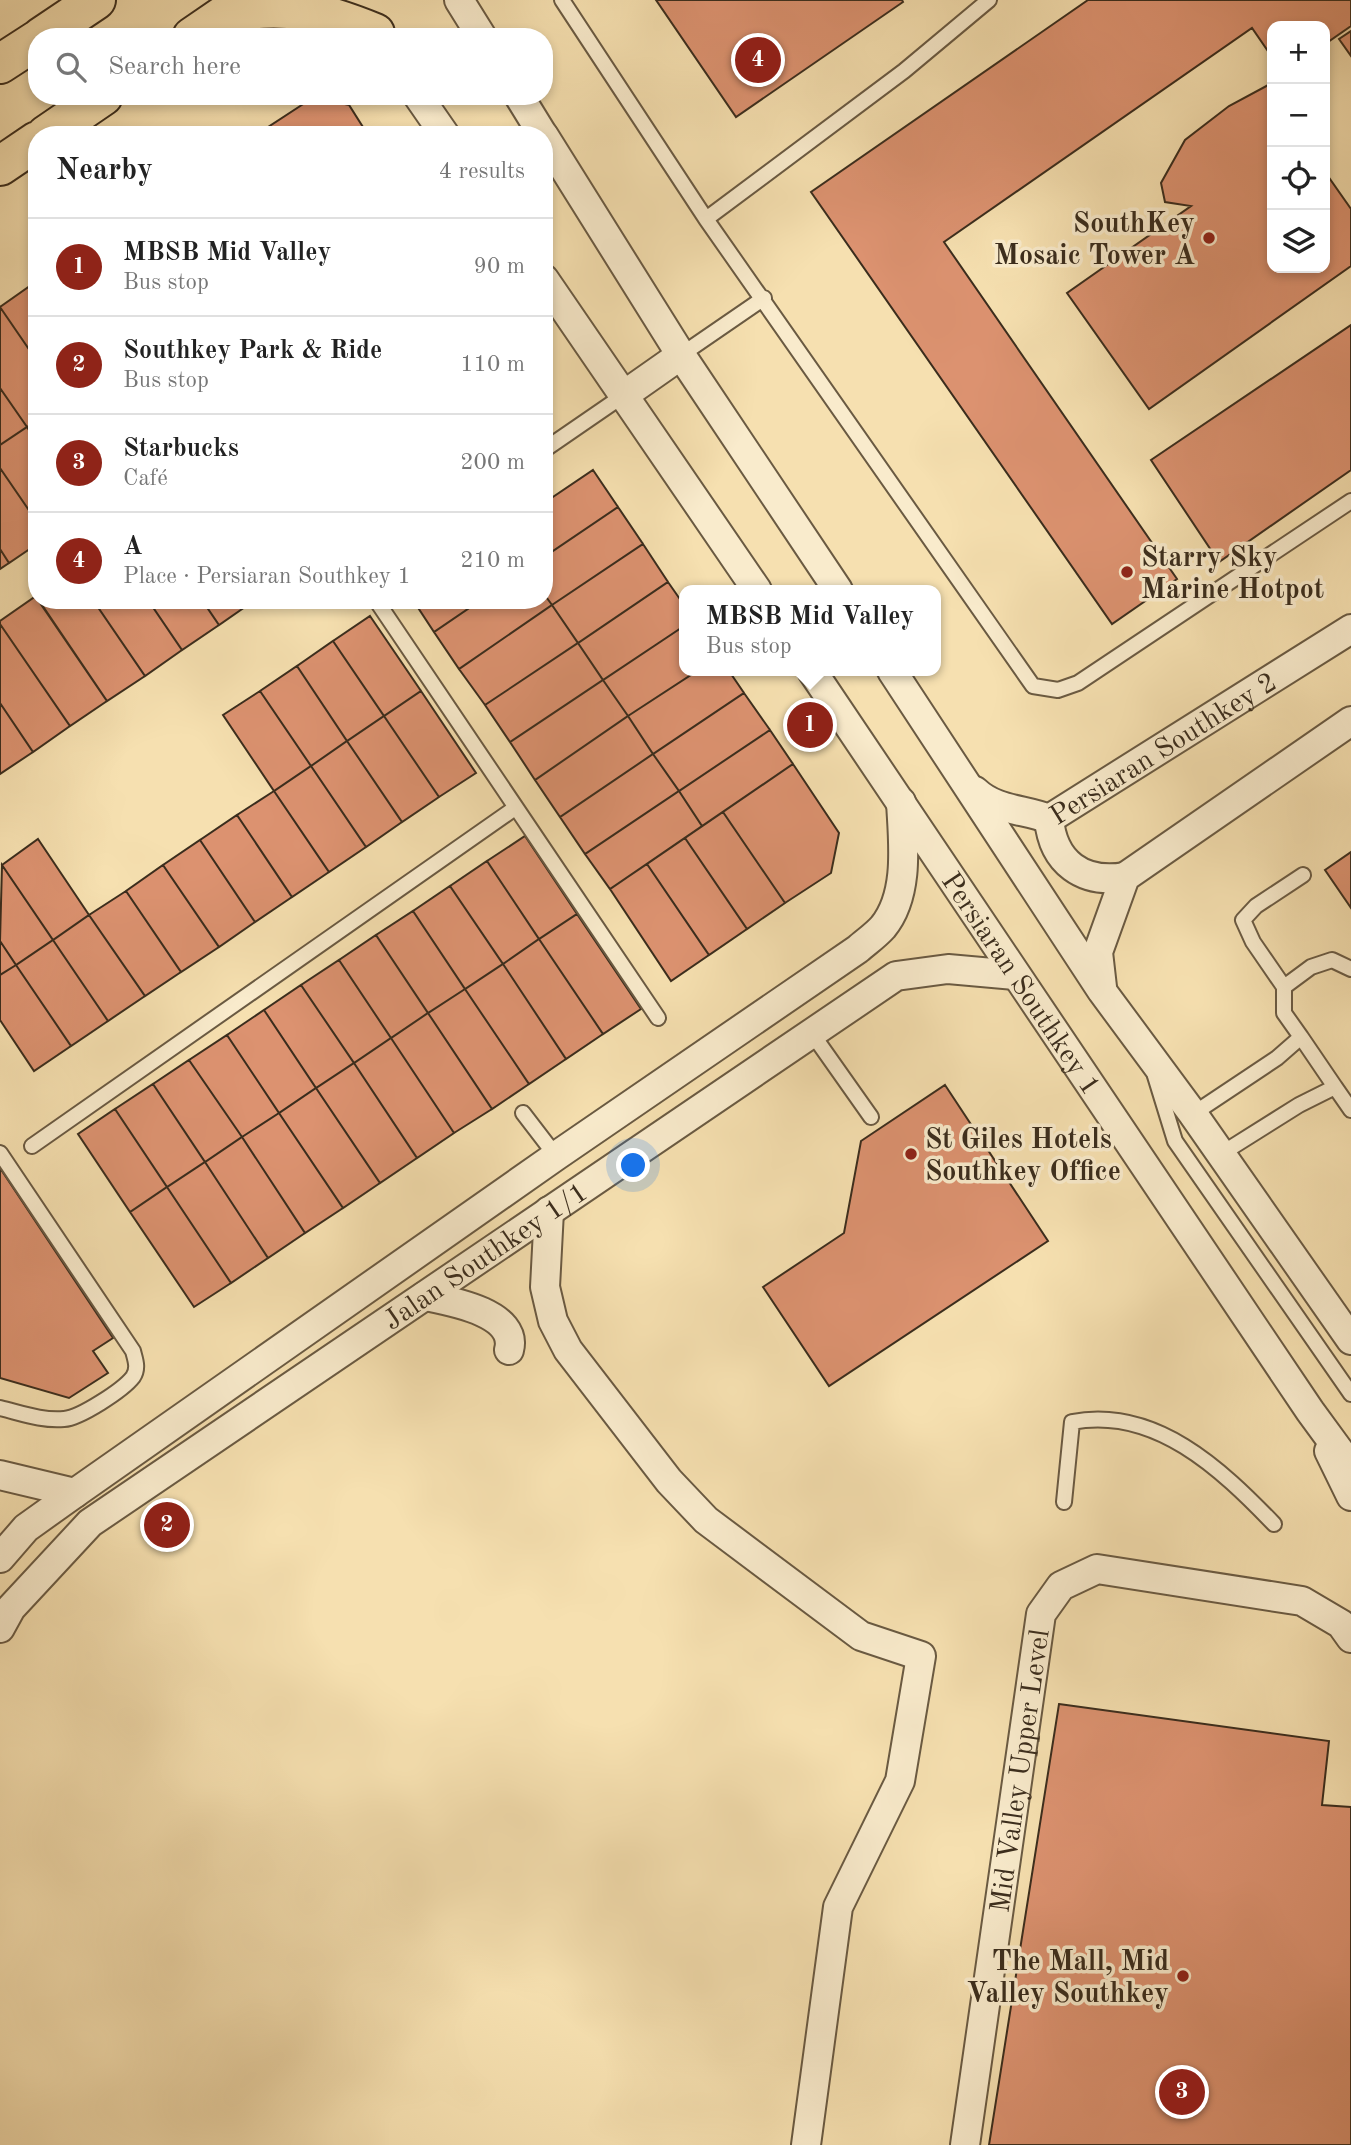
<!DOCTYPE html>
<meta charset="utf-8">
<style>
:root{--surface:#fff;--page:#f2f2f2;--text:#222;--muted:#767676;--line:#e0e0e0;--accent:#8f2418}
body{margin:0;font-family:"Old Standard TT",serif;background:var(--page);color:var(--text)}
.controls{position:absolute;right:21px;top:21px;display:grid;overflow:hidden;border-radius:14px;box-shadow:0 4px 10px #0003}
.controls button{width:63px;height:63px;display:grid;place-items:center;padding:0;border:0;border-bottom:2px solid var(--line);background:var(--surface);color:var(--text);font:35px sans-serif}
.you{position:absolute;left:634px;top:1166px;width:24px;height:24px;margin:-18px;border:5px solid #fff;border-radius:50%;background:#1a73e8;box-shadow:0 0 0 10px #1a73e833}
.badge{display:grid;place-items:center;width:46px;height:46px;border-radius:50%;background:var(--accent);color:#fff;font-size:23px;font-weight:700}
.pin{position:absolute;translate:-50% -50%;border:4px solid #fff;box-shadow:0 2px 7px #0006}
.popup{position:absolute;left:679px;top:585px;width:262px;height:91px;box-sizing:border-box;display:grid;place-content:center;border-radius:14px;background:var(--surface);filter:drop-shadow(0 2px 5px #0005);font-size:23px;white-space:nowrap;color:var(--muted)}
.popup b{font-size:26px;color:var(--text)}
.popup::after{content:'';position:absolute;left:50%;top:100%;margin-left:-14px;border:14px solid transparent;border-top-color:var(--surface)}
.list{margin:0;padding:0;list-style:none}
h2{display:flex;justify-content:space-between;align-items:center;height:91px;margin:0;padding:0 28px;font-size:30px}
h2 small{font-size:23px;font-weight:400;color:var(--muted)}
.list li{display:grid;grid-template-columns:46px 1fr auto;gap:21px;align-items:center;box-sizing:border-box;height:98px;padding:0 28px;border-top:2px solid var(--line)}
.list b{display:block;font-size:26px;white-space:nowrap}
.list p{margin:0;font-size:23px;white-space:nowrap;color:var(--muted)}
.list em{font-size:23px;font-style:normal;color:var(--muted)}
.icon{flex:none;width:38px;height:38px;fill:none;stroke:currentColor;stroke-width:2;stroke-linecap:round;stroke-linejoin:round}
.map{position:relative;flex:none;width:1351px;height:2145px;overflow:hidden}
.search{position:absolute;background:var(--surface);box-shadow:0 4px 10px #0003;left:28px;top:28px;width:525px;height:77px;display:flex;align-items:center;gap:18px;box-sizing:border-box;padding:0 24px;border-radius:28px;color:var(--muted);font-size:26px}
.panel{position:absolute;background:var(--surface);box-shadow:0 4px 10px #0003;left:28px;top:126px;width:525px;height:483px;border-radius:28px}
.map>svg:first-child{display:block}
.building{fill:#dc9270;stroke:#3b2d1d;stroke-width:2}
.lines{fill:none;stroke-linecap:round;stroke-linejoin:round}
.lane-casing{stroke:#6a5a42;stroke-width:18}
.street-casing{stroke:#6a5a42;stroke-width:32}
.primary-casing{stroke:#3b2d1d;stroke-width:42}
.lane{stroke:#f9ebcc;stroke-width:14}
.street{stroke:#f9ebcc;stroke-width:28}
.primary{stroke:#f6e0b0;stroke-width:38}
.poi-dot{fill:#8f2418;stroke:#f9ebcc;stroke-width:2.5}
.labels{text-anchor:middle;stroke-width:7;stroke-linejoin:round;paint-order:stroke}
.poi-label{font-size:28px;font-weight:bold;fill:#3b2d1d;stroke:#f9ebcc;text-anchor:end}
.street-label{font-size:28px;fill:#3b2d1d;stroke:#f9ebcc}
</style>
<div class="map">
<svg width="1351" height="2145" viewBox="0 0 1351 2145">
<rect width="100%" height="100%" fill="#f6e0b0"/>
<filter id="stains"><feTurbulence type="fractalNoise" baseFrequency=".00286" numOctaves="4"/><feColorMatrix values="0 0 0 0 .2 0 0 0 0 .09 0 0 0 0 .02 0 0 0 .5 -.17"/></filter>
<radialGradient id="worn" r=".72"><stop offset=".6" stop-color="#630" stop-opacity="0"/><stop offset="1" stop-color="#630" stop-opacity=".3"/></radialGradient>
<path class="building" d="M656,0H902L903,2L736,117Z
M1088,0H1351V26L1325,44V26H1272V57L1252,28L944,242L1177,579L1112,624L811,192Z
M1351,31V56L1339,39Z
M1272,83V268H1325V172L1351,209V266L1149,409L1067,293L1191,206L1165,202L1161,183L1185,140L1229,106Z
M314,97L349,105L368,135H256Z
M37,281V361L0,307Z
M0,307L37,361V421L27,427L0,388Z
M1351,325V470L1219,562L1151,460Z
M0,388L27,427L0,445Z
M37,421V442L27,427Z
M27,427L37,442V522L0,468V445Z
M0,468L37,522V544L9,563L0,549Z
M593,470L618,507L544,557V503Z
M618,507L643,544L552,605L544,594V557Z
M643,544L668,582L578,643L552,605Z
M0,549L9,563L0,569Z
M668,582L684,605V626L603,680L578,643Z
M544,594L552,605L459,669L434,632L481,600H544Z
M36,596L107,701L70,726L0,624V621Z
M38,600H93L145,676L107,701Z
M93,600H148L182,650L145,676Z
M148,600H202L219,625L182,650Z
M202,600H255L219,625Z
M413,600H481L434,632Z
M552,605L578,643L485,705L459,669Z
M370,616L421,691L384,716L333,641Z
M0,624L70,726L33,752L0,703Z
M684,626V671H697L628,716L603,680Z
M333,641L384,716L347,741L297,666Z
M578,643L603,680L510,742L485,705Z
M297,666L347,741L311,766L260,691Z
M697,671H729L744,693L653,754L628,716Z
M603,680L628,716L535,780L510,742Z
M260,691L311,766L274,791L223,715Z
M421,691L476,773L439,797L384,716Z
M744,693L770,730L679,791L653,754Z
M0,703L33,752L0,774Z
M384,716L439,797L402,822L347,741Z
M628,716L653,754L560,817L535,780Z
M770,730L793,764L702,826L679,791Z
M347,741L402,822L366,847L311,766Z
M653,754L679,791L585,854L560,817Z
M793,764L839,833L831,873L785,903L723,812Z
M311,766L366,847L329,872L274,791Z
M274,791L329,872L292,897L237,815Z
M679,791L702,826L610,889L585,854Z
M723,812L785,903L747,929L685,838Z
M237,815L292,897L255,922L200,840Z
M525,836L577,914L539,939L487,861Z
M685,838L747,929L709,955L647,864Z
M38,839L89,915L53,940L2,865Z
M200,840L255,922L219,947L163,865Z
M1351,852V908L1325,870Z
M487,861L539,939L503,964L450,886Z
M647,864L709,955L671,981L610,889Z
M2,865L53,940L16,965L0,941Z
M163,865L219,947L181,972L126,891Z
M450,886L503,964L465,989L413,911Z
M126,891L181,972L145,996L89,915Z
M413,911L465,989L428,1013L376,935Z
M577,914L641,1009L603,1034L539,939Z
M89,915L145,996L108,1021L53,940Z
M376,935L428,1013L391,1038L339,960Z
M539,939L603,1034L566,1059L503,964Z
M53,940L108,1021L71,1046L16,965Z
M0,941L16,965L0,975Z
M339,960L391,1038L354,1063L301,985Z
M503,964L566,1059L529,1084L465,989Z
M16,965L71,1046L34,1071L0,1020V975Z
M301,985L354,1063L316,1088L264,1010Z
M465,989L529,1084L492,1109L428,1013Z
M264,1010L316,1088L279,1113L227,1035Z
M428,1013L492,1109L454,1133L391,1038Z
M227,1035L279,1113L242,1137L189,1060Z
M391,1038L454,1133L417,1158L354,1063Z
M189,1060L242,1137L205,1162L153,1084Z
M354,1063L417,1158L380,1183L316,1088Z
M153,1084L205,1162L167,1187L115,1109Z
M945,1085L1048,1241L829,1386L763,1287L844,1233L861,1141Z
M316,1088L380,1183L343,1208L279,1113Z
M115,1109L167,1187L130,1212L78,1134Z
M279,1113L343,1208L305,1233L242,1137Z
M242,1137L305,1233L268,1258L205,1162Z
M205,1162L268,1258L231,1283L167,1187Z
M0,1168L113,1338L93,1351L108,1373L69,1398L0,1378Z
M167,1187L231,1283L194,1307L130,1212Z
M1059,1704L1329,1741L1322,1805L1351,1807V2145H989Z"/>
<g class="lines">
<defs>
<path id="lane" d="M562,0L706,219L1033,686L1058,690L1078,683L1351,501
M706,219L904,71L989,0
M681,355L764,298
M544,450L624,395
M376,600L658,1018
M1284,987L1311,967L1332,960L1351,969
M811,1032L871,1117
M1301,1037L1335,1087
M1155,1076L1175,1141L1351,1394
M523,1113L556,1156
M1193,1114L1277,1058L1301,1037L1284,1013V987L1253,942L1243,920L1256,906L1303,875
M32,1146L515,808
M0,1153L133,1351C135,1359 139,1368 133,1377C123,1390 80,1418 64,1419C42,1421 21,1413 0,1408
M1221,1154L1299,1105L1335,1087L1351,1110
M1064,1502L1072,1422C1155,1406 1221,1469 1274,1524"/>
<g id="street">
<path d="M459,0L482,37"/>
<path d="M418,96L445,135"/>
<path d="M519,96L543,135"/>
<path d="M544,136L681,355L838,590"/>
<path d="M544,279L757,590"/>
<path d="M624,395L681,355"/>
<path id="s1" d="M812,671L1310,1411L1351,1467"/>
<path d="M892,671L1102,991L1193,1114L1351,1340"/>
<path id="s2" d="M975,791C996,811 1024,809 1049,819L1351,629"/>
<path d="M1049,819C1053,863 1083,884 1125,877"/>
<path d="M1102,987L1098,952L1125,877L1351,721"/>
<path d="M549,1211L545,1287L553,1321L568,1350L669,1481L706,1520L861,1636L921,1656L900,1781L838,1907L806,2145"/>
<path d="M425,1296C450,1301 519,1313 509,1350"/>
<path d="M1329,1451L1351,1496"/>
<path d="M0,1475L75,1493"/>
<path d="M0,1558L26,1528L75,1493L556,1156L858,949C866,942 876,935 883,927C910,894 903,841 901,802"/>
<path id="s3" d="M0,1628L11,1608L90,1523L896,976L948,969L1015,975"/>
<path id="s4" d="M965,2145L1041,1614L1061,1586L1097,1569L1302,1601L1341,1624L1351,1638"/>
</g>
<path id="primary" d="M227,13C286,2 321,11 375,33
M41,37L96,0
M192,37L246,0
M0,64L37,40
M46,135L103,96
M0,166L37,141"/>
</defs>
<use href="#lane" class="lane-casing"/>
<use href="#street" class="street-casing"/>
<use href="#primary" class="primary-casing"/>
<use href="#lane" class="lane"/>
<use href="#street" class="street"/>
<use href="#primary" class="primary"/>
</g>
<g class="poi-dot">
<circle cx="1209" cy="238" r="7"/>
<circle cx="1127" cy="572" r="7"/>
<circle cx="911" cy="1154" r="7"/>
<circle cx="1183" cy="1976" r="7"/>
</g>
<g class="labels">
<g class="poi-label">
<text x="1195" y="232">SouthKey<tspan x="1195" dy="32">Mosaic Tower A</tspan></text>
<text x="1141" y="566" text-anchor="start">Starry Sky<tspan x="1141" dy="32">Marine Hotpot</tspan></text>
<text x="925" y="1148" text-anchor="start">St Giles Hotels<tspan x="925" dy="32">Southkey Office</tspan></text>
<text x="1169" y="1970">The Mall, Mid<tspan x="1169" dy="32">Valley Southkey</tspan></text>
</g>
<g class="street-label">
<text dy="10" stroke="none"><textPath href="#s2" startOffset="214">Persiaran Southkey 2</textPath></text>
<text dy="10" stroke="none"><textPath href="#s1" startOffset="376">Persiaran Southkey 1</textPath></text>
<text dy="10" stroke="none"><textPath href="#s3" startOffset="616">Jalan Southkey 1/1</textPath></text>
<text dy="10" stroke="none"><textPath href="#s4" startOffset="378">Mid Valley Upper Level</textPath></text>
</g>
</g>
<rect width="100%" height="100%" filter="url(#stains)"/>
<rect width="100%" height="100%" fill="url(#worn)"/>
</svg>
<div class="controls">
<button>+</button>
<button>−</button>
<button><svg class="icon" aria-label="locate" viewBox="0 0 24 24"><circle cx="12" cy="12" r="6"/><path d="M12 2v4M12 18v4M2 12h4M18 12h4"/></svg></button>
<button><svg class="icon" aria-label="layers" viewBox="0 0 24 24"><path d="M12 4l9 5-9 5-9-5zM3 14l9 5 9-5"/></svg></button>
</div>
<div class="you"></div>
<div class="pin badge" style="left:810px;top:725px">1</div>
<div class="popup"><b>MBSB Mid Valley</b>Bus stop</div>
<div class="pin badge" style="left:167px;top:1525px">2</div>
<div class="pin badge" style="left:1182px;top:2092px">3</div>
<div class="pin badge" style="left:758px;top:60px">4</div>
<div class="search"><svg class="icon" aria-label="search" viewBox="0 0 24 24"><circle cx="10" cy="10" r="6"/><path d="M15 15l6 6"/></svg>Search here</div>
<section class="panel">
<h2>Nearby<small>4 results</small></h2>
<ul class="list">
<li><span class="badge">1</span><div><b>MBSB Mid Valley</b><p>Bus stop</p></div><em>90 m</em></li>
<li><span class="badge">2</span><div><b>Southkey Park &amp; Ride</b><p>Bus stop</p></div><em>110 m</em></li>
<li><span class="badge">3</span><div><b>Starbucks</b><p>Café</p></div><em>200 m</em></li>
<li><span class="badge">4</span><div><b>A</b><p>Place · Persiaran Southkey 1</p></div><em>210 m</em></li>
</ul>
</section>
</div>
